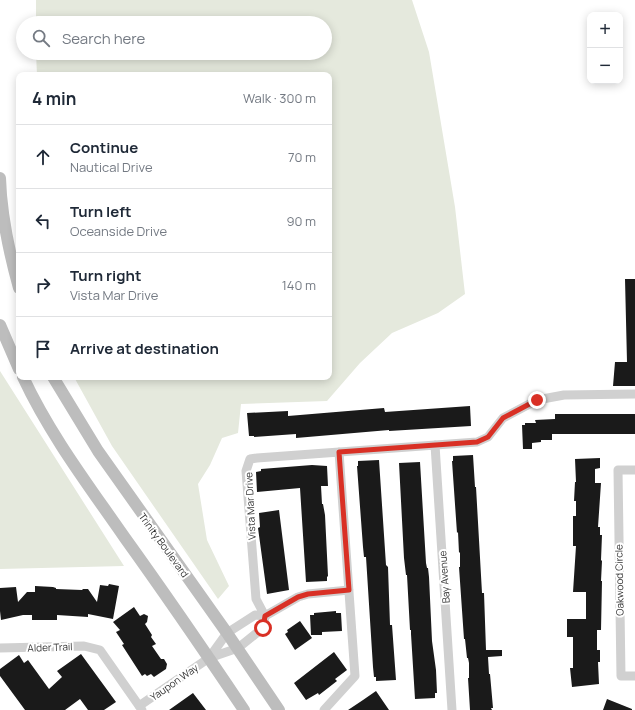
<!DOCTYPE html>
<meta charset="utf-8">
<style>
:root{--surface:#fff;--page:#f2f2f3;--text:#1f2937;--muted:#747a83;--line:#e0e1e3}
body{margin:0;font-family:Manrope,sans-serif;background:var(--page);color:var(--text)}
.controls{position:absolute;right:12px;top:12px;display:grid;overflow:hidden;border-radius:8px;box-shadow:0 2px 10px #0003}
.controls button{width:36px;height:36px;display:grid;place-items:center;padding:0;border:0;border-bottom:1px solid var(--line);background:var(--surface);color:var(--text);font:20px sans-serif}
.stop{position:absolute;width:12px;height:12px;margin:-9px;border:3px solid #d93025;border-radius:50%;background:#fff}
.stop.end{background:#d93025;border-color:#fff;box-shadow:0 1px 4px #0008}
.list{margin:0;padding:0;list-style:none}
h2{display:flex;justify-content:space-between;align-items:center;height:52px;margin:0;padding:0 16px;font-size:17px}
h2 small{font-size:13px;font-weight:400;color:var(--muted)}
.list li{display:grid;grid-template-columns:26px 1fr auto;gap:12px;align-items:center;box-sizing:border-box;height:64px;padding:0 16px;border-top:1px solid var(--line)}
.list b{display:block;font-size:15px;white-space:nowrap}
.list p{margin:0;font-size:13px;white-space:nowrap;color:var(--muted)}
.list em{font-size:13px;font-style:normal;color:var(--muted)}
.icon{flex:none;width:22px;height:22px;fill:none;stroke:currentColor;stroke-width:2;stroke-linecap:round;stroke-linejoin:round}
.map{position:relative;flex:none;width:635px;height:710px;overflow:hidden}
.search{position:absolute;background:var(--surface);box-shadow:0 2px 10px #0003;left:16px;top:16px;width:316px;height:44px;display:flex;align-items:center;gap:10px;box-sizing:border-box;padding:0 14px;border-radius:22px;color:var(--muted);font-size:15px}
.panel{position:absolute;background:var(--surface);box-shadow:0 2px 10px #0003;left:16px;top:72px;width:316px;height:308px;border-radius:8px}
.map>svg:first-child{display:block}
.green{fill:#e5e9dd}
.building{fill:#1a1a1a}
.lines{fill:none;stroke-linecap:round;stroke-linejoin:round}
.minor{stroke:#d0d0d0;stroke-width:9}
.secondary{stroke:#bdbdbd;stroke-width:12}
.route{stroke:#d93025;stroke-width:5}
.labels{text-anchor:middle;stroke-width:4;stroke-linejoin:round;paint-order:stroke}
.street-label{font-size:10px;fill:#333;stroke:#fff}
</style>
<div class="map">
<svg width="635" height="710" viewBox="0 0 635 710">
<rect width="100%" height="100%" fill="#fff"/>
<path class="green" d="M36,0H412L429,52L455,207L465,294L438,313L392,333L360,363L327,401L241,404L238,433L222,438L210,465L198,484L207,540L229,586L218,599L112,446L74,377H329V75H37L36,53H325V23H36Z
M0,371L124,566L0,569Z"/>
<path class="building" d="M625,279H635V386H613L615,362H627Z
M470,406L471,426L389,431V430L296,438V434L254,437V436H249L247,413L288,411V416L384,408L385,412Z
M555,414H635V434H552V440H541V442L532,443V449H523L522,425H525V423H536L535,420L555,419Z
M473,455L475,487H476L482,593H484L486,650H502V656L488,657L489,674H490L493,708H491L492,710H470L468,678H469V663L468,658H467L465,639H464L459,567H460V552L459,553L458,532L457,533L452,461H453V456Z
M600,458V468L595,469V483H601L598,527H600V535H602L601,560L602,561L601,581H602L601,630H597V650H600V662H598L599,684L572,687L570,668H573V637H567V619H586V592H573L576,546H573V516H576V501H574L575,482H576L575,459Z
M379,460L386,565L388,567L390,625H392L396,680L376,681V677H374L373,667L366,557H364L363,547L357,466H358V461Z
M420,462L426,563L427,568H428L429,577L432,641L436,670L437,693H435V698L415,699L411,634V630H410L407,575H406L404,558L399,463Z
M312,465L327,466L328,486H321L322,504H323L325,515L328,576L327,577V581L306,582L300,488L257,492L256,472L261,471V469Z
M279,510L289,590L267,594L258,528L260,527L259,513Z
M109,584L119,586L113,619L88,614V617L57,615V620H32V615H23L1,620L0,611V588L16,587L18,602L27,592H35V586L53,587L56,588V589L82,590L83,589H88L97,602L100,585L108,586Z
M134,607L140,616L144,614L148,616L147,622L145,624L152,635L151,637L156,644L152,646L161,659H164L167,664L166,669L154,677L151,674L147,676L145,674L142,676L122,645L124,644L116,632L120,630L113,622Z
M336,611V613H341L342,631L322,632V635H311L310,615H314V613Z
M300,621L312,638L295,650L285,634L288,632L287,630Z
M334,652L347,670L335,679L337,681L319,695L318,693L306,700L294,683Z
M81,654L116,702L104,710H88L80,699L65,710H25L0,676V669L19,655L24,663L28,660L49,689L62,677L57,671Z
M376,691L389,710H348L363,700Z
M193,693L206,710H169Z
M607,699L632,709V710H603Z"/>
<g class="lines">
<path class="minor" d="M435,445L452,710
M635,470H618L621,676H635
M265,616L256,599L246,471L250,459L257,458L477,442L488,437L503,418L537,400L564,395L635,394
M0,648L84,646L100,650L142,710
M209,658L227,633L255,615L265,616L298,597L308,594L349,590
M139,706L209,658L238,648L263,628L265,616
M324,710L355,676L339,452"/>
<path class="secondary" d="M0,178C1,215 9,252 19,288
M0,325L19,369
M23,377C50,435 89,486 125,538C166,595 205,652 244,710
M53,377L98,451L227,633L279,710"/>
</g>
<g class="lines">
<path class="route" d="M263,628L265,616L298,597L308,594L349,590L339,452L477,442L488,437L503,418L537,400"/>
</g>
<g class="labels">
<g class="street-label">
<text transform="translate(250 506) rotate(-93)" y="4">Vista Mar Drive</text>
<text transform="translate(164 545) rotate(54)" y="4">Trinity Boulevard</text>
<text transform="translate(444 577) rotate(-94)" y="4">Bay Avenue</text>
<text transform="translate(619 580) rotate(-91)" y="4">Oakwood Circle</text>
<text transform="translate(50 647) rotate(-2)" y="4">Alder Trail</text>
<text transform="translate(174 682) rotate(-35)" y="4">Yaupon Way</text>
</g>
</g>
</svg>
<div class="controls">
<button>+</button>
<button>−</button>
</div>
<div class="stop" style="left:263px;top:628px"></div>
<div class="stop end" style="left:537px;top:400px"></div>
<div class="search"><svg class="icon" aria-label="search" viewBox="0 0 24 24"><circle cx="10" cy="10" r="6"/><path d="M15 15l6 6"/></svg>Search here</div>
<section class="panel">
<h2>4 min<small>Walk · 300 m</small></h2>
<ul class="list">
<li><svg class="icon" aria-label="ahead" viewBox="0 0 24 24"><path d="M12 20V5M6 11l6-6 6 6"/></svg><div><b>Continue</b><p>Nautical Drive</p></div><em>70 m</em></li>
<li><svg class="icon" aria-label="left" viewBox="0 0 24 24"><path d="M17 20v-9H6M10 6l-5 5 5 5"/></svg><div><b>Turn left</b><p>Oceanside Drive</p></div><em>90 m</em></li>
<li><svg class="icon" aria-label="right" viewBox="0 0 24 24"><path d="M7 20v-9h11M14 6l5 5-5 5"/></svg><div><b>Turn right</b><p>Vista Mar Drive</p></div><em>140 m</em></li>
<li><svg class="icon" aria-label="arrive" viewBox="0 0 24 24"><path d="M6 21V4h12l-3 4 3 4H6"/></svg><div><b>Arrive at destination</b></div></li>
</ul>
</section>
</div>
